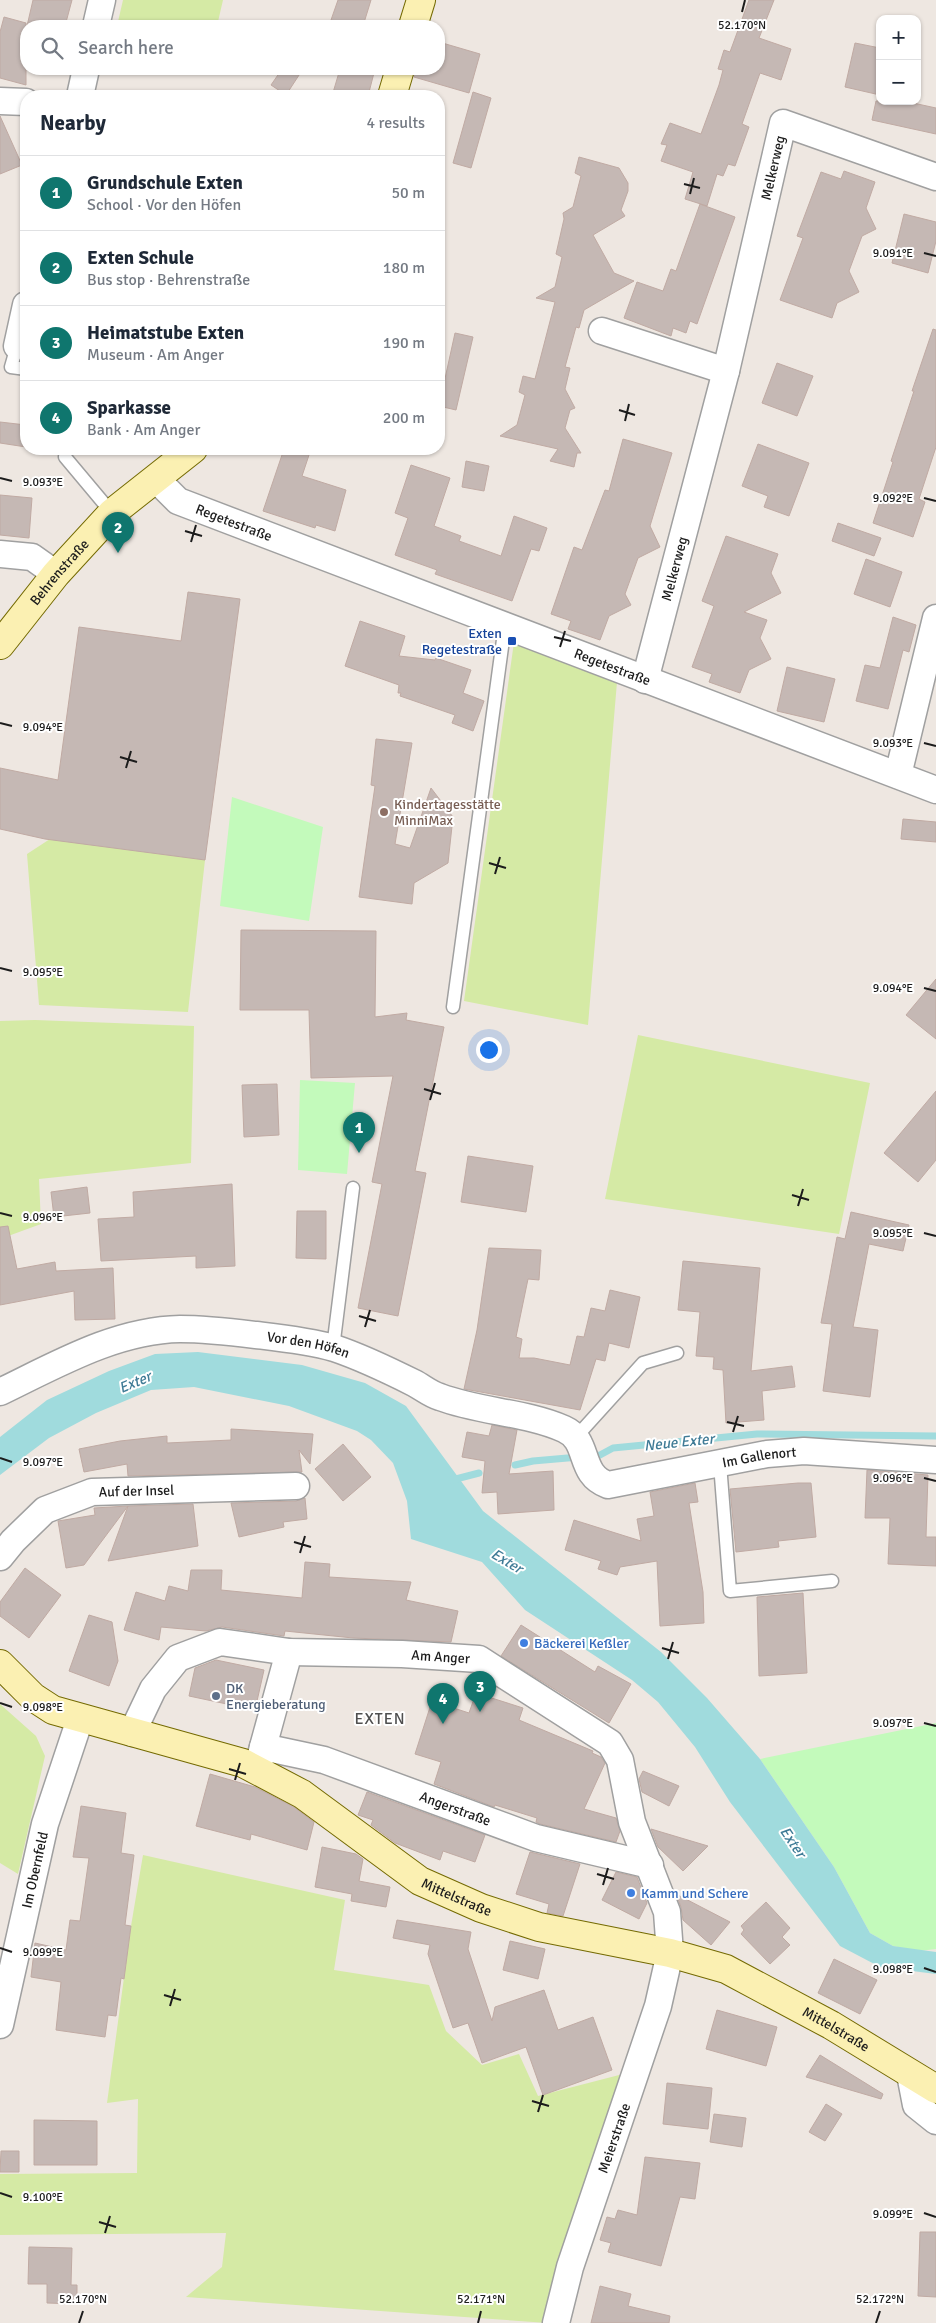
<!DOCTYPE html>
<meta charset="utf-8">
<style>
:root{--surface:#fff;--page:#f2f2f3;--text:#1f2937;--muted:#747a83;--line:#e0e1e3;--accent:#0f766e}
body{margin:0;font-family:Signika,sans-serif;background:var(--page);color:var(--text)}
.controls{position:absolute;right:15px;top:15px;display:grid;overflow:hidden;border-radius:10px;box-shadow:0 1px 4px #0004}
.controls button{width:45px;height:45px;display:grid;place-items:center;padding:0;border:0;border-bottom:1px solid var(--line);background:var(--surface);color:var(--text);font:25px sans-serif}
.you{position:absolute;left:488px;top:1049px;width:18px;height:18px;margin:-12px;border:4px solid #fff;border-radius:50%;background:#1a73e8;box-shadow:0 0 0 8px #1a73e833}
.badge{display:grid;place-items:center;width:32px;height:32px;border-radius:50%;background:var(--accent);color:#fff;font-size:16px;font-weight:700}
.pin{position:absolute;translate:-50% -41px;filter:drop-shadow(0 1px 2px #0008)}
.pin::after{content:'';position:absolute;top:26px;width:18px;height:15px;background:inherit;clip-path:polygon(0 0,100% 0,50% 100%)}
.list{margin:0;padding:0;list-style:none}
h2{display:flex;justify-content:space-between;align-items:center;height:65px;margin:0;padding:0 20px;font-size:21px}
h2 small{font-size:16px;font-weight:400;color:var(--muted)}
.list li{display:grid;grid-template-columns:32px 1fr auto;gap:15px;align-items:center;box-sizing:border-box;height:75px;padding:0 20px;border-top:1px solid var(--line)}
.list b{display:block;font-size:19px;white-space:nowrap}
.list p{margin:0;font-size:16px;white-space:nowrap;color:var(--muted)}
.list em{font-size:16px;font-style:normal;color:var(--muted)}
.icon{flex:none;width:28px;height:28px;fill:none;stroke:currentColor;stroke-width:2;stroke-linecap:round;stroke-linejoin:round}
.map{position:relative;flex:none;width:936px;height:2323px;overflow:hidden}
.search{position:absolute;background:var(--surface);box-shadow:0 1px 4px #0004;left:20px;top:20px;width:425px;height:55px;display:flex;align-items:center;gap:12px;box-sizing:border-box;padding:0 18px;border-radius:20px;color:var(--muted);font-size:19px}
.panel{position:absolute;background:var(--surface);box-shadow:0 1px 4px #0004;left:20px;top:90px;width:425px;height:365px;border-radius:20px}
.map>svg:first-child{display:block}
.grass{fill:#d5eaa5}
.park{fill:#c3fabb}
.water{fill:#a0dbdd}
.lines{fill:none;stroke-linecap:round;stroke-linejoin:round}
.stream{stroke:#a0dbdd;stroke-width:7}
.building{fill:#c5b8b4;stroke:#c0aaa3}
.service-casing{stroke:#a0a0a0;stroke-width:15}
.minor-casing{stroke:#a0a0a0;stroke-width:29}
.secondary-casing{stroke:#746a02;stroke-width:30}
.service{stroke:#fff;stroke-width:12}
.minor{stroke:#fff;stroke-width:26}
.secondary{stroke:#fbf0b2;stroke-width:28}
.ticks{fill:none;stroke:#1c1c1c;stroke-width:2}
.transit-dot{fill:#1a4fb4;stroke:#fff;stroke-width:2}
.education-dot{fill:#8d6e63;stroke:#fff;stroke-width:2}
.shop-dot{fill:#3f7fe0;stroke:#fff;stroke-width:2}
.service-dot{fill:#5c6f8a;stroke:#fff;stroke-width:2}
.labels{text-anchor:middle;stroke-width:4;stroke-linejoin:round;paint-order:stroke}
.street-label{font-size:14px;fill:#1c1c1c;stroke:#fff}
.transit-label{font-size:14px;fill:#164399;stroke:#fff;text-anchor:end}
.education-label{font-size:14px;fill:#785e54;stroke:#fff;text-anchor:start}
.shop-label{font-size:14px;fill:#366cbe;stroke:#fff;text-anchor:start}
.service-label{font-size:14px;fill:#4e5e75;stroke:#fff;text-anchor:start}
.water-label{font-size:15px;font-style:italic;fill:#3f7b96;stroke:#fff}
.quarter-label{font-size:16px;letter-spacing:1px;fill:#4f4f4f;stroke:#fff}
.ticks-label{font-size:12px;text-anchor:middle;fill:#1c1c1c;stroke:#fff;stroke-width:4;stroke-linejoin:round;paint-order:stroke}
</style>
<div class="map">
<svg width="936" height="2323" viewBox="0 0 936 2323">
<rect width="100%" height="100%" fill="#eee7e1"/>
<path class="grass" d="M123,0H223L217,26H117Z
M514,642L617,682L588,1025L464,1001Z
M50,839L205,860L188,1012L39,1005L27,854Z
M35,1020L194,1026L191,1163L39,1179L41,1224L0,1239V1021Z
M638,1035L870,1083L839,1234L605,1199Z
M0,1704L36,1736L45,1756L18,1874L0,1863Z
M143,1855L345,1900L334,1970L429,1985L446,2031L482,2065L519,2054L538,2096L623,2074L548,2323L186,2297L222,2267L226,2233L0,2235V2174L137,2173L138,2099L107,2103L131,1926Z"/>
<path class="park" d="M232,797L323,827L309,921L220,906Z
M300,1080L355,1083L347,1174L298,1170Z
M936,1723V1949L918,1951L893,1946L870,1933L834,1867L760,1759Z"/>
<path class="water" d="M198,1352L302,1365L365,1383L406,1406L483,1511L661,1652L707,1698L760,1759L834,1867L870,1933L893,1946L936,1952V1974L880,1967L840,1946L730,1802L695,1747L658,1702L632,1680L525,1610L482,1562L411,1539L407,1501L393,1463L371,1440L357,1431L289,1406L194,1387L151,1390L96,1413L49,1438L0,1475V1437L47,1400L109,1371L155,1354Z"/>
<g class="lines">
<path class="stream" d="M589,1456L600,1455L613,1448L757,1434L936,1436
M515,1465L533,1461L579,1457
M452,1480L479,1473"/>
</g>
<path class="building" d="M33,0H72L65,26H27Z
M338,0H371L363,26H351L331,20Z
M749,0H774L759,38L791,49L781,80L760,73L742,124L749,127L735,166L728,164L723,176L717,174L707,206L685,199L693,172L661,161L667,145L661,144L670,123L701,134L719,85L723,70L718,69L724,50L730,52Z
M4,17L26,23V85L0,78V32Z
M439,42L480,54L469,93L414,77L415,69H439Z
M855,43L880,48V95L845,87Z
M282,69H303L286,95L271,85Z
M340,69H375L368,96H332Z
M473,92L491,98L471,168L453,163Z
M876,101H904L936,108V134L872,120Z
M0,116L22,165L0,174Z
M579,157L619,168L628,183V191L621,210L625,216L593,235L614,273L634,281L584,310L579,328L576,327L565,367L570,368L565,389L575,408L570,410L565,428L581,453H577L574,467L550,461L558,449L500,436L517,425L525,395L519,392L523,376L535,379L555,302L536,298L555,287L562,257L556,254L564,219L563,213L573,207L581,176L575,173Z
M844,171L875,182L866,208L876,229L862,236L849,271L859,292L837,303L832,318L780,300L803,238L797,236L821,172L841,179Z
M700,204L735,217L697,324L690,321L686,333L673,328L671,336L624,318L637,282L663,291L671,269L676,271Z
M904,214L936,222V241L928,273L892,263Z
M933,329L936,330V447L919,499L925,502L913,537L873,523L893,462L891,461L914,391H912Z
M455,333L473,337L456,410L439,406Z
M777,363L813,376L797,416L762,403Z
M0,422L26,425V447L0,443Z
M623,439L672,453L650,526L660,547L638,558L625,594L631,605L609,616L600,640L568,629L571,621L551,614L574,547L582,550L605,490L609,491Z
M758,444L809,463L789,516L764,507L768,496L742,486Z
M284,449H311L302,476L346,490L335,531L316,525L315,528L263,511Z
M466,461L489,466L484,491L462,487Z
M411,465L450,478L434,526L461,536L459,541L501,556L514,516L547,528L539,551L531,549L512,601L435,574L437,570L395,555L408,518L395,513Z
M0,495L32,498L29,538L0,535Z
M838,523L881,538L874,556L832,541Z
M726,536L778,554L771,573L781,593L744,612L767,620L760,638L771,659L749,670L740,693L709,682L712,674L692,667L714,606L702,601Z
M866,559L902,572L890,607L854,594Z
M188,592L240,599L205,860L45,839L0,829V768L58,780L79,627L181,641Z
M893,617L916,625L909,652L903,650L888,709L856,701L865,665L880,668Z
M360,621L405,636L399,656L435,660L436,658L471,670L463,693L484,701L473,731L452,723L455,715L400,696L401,693H398L399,685L345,666Z
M787,667L835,679L824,722L777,711Z
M376,739L412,743L395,844L410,848L431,788L453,817L448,863L414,883L412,904L359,897L375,786L371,785Z
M903,819L936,822V842L901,839Z
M241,930L376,931L375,1017L407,1013L406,1020L444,1027L415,1171L426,1173L398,1316L358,1308L382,1184L372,1182L393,1076L311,1078L309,1010H240Z
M936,979V1039L906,1015Z
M277,1084L279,1135L244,1137L242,1085Z
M936,1091V1160L918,1182L884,1153Z
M468,1156L533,1166L526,1212L461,1202Z
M232,1184L235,1266L196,1268V1256L101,1261L98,1219L134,1217L133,1192Z
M87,1187L90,1213L54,1217L51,1192Z
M297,1211H326V1259L296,1258Z
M851,1212L909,1225L903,1251L869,1244L853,1327L878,1330L870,1397L823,1391L832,1324L821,1323L837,1237L845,1239Z
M8,1226L17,1269L55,1262L56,1271L113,1268L115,1319L75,1320L74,1291L0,1305V1227Z
M489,1248L541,1250L539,1280L528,1279L516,1337L522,1339L519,1358H534L570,1365L577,1336L584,1337L591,1308L605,1311L610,1290L640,1297L629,1348L609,1343L605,1361L596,1359L580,1410L464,1389L477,1330Z
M683,1261L760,1268L751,1371L792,1366L795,1387L762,1391L764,1420L726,1423L723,1370L713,1369L714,1357L696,1356L700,1312L678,1310Z
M492,1425L517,1430L509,1474L553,1471L554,1510L498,1514L497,1492L482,1493L485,1461L462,1457L467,1432L489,1436Z
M231,1429L313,1434L310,1464L299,1450L302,1472L128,1476L127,1464L84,1472L79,1449L120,1441L167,1436V1443L231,1440Z
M343,1444L371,1477L343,1501L315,1469Z
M867,1470L928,1475L926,1537H936V1566L888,1564L890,1518H865Z
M695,1483L698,1502L689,1503L703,1592L704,1623L660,1626L657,1561L620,1567L617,1575L598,1569L601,1561L565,1550L574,1520L641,1541L637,1519L654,1516L650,1492Z
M798,1483H811L816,1537L778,1541L779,1547L736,1552L730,1489Z
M305,1498L307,1519L283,1522L284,1527L239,1537L231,1503L296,1501Z
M193,1504L198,1546L108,1561L128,1506Z
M128,1506L84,1565L66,1568L58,1521L95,1515L94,1508Z
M305,1562L330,1564L329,1577L411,1582L406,1600L458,1611L451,1642L353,1638L285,1631L284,1636L222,1627L206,1631L161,1627L159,1640L124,1630L136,1592L165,1601L169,1586L188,1591L191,1570H222L221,1590L302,1598Z
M25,1568L61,1595L29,1638L0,1616V1602Z
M803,1593L807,1673L759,1676L757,1597Z
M89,1615L112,1622L118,1661L109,1686L69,1671Z
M521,1625L595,1672L598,1666L631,1684L609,1723L501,1656Z
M216,1660L264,1670L255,1710L189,1696L195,1668Z
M476,1693L523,1708L519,1720L593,1751L592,1753L601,1757L605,1763L584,1809L616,1818L620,1831L616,1842L540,1824L536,1822L537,1818L495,1805L494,1807L434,1784L441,1762L415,1754L432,1701L469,1713Z
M643,1771L679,1786L669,1806L642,1792L639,1779Z
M210,1774L255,1787L294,1807L314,1822L307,1850L251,1834L250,1840L196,1826Z
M367,1792L485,1835L475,1862L443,1851L440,1860L395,1843L371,1825L373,1820L358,1815Z
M81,1806L126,1813L121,1853L134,1855L125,1925L131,1926L124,1979L121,1978L116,2016L108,2015L105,2037L56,2030L61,1982L31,1977L35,1943L66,1950L70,1920L80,1921L89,1858L73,1857Z
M651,1829L708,1846L683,1871L658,1847Z
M322,1847L356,1854L363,1859L359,1881L390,1887L386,1907L351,1901L352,1894L315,1887Z
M530,1852L580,1864L563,1916L547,1913L549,1904L516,1894Z
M616,1872L637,1877L647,1903L639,1919L602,1900Z
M676,1894L730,1922L711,1945L683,1920L681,1907Z
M766,1902L790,1928L782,1937L790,1945L770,1964L741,1934L744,1930L741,1926Z
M397,1920L471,1932L468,1949L492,2021L495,2007L544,1990L558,2030L593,2017L612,2070L543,2095L526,2047L482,2063L468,2023L453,2028L428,1954L430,1945L393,1938Z
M510,1941L545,1949L538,1979L503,1970Z
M834,1959L877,1980L860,2014L818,1993Z
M717,2010L777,2027L766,2066L706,2049Z
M820,2055L883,2094L881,2099L806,2077Z
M667,2083L712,2088L708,2129L663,2124Z
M826,2104L842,2114L825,2141L809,2132Z
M714,2114L746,2118L742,2147L710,2142Z
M34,2120L97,2121V2165H34Z
M1,2151H19V2172H0Z
M645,2157L700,2163L695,2199L680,2197L661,2266L608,2252L611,2243L600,2240L607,2217L615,2219L618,2210L637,2215Z
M920,2232H936V2297L918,2296Z
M29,2247L72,2248L71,2285H77V2304L47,2303V2284H28Z
M600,2286L631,2294L628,2306L670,2316L669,2323H591Z"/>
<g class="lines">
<defs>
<path id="service" d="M17,346L11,367L26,369
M66,449L65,457L112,513
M453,1007L505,625
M333,1348L353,1188
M576,1437L643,1363L677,1353
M720,1464L730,1591L832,1581"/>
<g id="minor">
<path d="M96,26L102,0"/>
<path d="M80,96L86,69"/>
<path d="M0,101L26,102"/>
<path d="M602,331L726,371"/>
<path d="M17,346L26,305"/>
<path id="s1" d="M156,479L178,501L936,790"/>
<path d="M0,554L32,557L56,574"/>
<path id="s2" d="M645,680L726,371L783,123L936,177"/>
<path d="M898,775L936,618"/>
<path id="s3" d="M0,1392C56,1365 116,1330 180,1329C206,1329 231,1332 256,1335C281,1338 309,1341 334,1348C361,1357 388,1370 414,1383C422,1387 430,1394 440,1397C480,1412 525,1412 564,1429C591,1441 577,1474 608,1485L767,1454L804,1451L936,1460"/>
<path id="s4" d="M0,1557L13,1541L45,1510L92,1492L296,1486"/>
<path id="s5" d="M132,1733L153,1689L178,1658L220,1642L289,1652L402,1654L479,1659L610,1743L620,1760L632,1822L667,1912L670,1953L658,2006L570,2267L556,2323"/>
<path d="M263,1747L289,1652"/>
<path id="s6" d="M257,1770L263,1747L324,1760L536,1838L650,1865"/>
<path id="s7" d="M0,2025L45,1824L80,1719"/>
<path d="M910,2074L916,2105L936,2121"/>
</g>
<g id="secondary">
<path d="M413,26L421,0"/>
<path d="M392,96L400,69"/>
<path id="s8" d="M0,645L56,574L112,513L193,449"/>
<path id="s9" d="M0,1664L33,1697L53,1710L243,1763L302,1794L420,1881L481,1908L539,1927L670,1953L726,1969L831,2025L936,2089"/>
</g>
</defs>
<use href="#service" class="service-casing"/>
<use href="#minor" class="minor-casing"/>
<use href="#secondary" class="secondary-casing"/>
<use href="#service" class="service"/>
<use href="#minor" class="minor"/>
<use href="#secondary" class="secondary"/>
</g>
<path class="ticks" d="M742,12L745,0M684,184L700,188M690,194L694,178M924,253L936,256M619,410L635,415M625,421L629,404M0,478L12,481M924,498L936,501M185,531L202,536M191,542L196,525M554,637L571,641M560,647L565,631M0,723L12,726M924,743L936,746M120,757L137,762M126,768L131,751M489,863L506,868M495,874L500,857M0,968L12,971M924,988L936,991M424,1089L441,1094M430,1100L435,1083M792,1195L809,1200M798,1206L803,1189M0,1213L12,1216M924,1233L936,1236M359,1316L376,1321M365,1327L370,1310M727,1422L744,1426M733,1432L738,1416M0,1458L12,1462M924,1478L936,1481M294,1542L311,1547M300,1553L305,1536M662,1648L679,1653M668,1659L673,1642M0,1703L12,1707M924,1723L936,1726M229,1769L246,1774M235,1780L240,1763M597,1874L614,1879M603,1885L608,1868M0,1948L12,1952M924,1968L936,1972M164,1995L181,2000M170,2006L175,1989M532,2101L549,2106M538,2112L543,2095M0,2193L12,2197M924,2213L936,2217M99,2222L116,2227M105,2233L110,2216M79,2323L83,2311M478,2323L481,2311M876,2323L880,2311"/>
<rect class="transit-dot" x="507" y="636" width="10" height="10" rx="2.5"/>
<circle class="education-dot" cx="384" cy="812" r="5"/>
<g class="shop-dot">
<circle cx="524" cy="1643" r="5"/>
<circle cx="631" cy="1893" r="5"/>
</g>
<circle class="service-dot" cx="216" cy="1696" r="5"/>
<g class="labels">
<g class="street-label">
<text dy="5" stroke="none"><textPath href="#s2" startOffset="528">Melkerweg</textPath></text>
<text dy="5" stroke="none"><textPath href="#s1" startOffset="91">Regetestraße</textPath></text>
<text dy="5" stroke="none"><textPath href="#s2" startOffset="115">Melkerweg</textPath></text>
<text dy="5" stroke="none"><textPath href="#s8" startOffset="94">Behrenstraße</textPath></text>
<text dy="5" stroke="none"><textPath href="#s1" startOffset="496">Regetestraße</textPath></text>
<text dy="5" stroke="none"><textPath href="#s3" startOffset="322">Vor den Höfen</textPath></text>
<text dy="5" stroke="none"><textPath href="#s3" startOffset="821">Im Gallenort</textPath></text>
<text dy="5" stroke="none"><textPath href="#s4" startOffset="160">Auf der Insel</textPath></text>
<text dy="5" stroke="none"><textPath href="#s5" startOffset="355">Am Anger</textPath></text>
<text dy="5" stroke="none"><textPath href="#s6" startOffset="226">Angerstraße</textPath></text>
<text dy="5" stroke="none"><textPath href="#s7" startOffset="159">Im Obernfeld</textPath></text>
<text dy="5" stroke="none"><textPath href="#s9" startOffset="521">Mittelstraße</textPath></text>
<text dy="5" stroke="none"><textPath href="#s9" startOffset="926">Mittelstraße</textPath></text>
<text transform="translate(614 2138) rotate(-71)" y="5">Meierstraße</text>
</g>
<g class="transit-label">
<text x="502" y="638">Exten<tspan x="502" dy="16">Regetestraße</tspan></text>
</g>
<g class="education-label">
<text x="394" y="809">Kindertagesstätte<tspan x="394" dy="16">MinniMax</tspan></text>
</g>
<g class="shop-label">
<text x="534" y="1648">Bäckerei Keßler</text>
<text x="641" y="1898">Kamm und Schere</text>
</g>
<g class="service-label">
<text x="226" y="1693">DK<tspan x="226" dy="16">Energieberatung</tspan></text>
</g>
<g class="water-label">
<text transform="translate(135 1382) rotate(-23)" y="5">Exter</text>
<text transform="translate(679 1442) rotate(-6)" y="5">Neue Exter</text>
<text transform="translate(507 1561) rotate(31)" y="5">Exter</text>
<text transform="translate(793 1842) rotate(56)" y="5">Exter</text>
</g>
<g class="quarter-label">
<text x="380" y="1724">EXTEN</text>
</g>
</g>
<g class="ticks-label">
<text x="742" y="29">52.170°N</text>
<text x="893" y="257">9.091°E</text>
<text x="43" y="486">9.093°E</text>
<text x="893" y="502">9.092°E</text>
<text x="43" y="731">9.094°E</text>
<text x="893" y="747">9.093°E</text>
<text x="43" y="976">9.095°E</text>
<text x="893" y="992">9.094°E</text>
<text x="43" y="1221">9.096°E</text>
<text x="893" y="1237">9.095°E</text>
<text x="43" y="1466">9.097°E</text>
<text x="893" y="1482">9.096°E</text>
<text x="43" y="1711">9.098°E</text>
<text x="893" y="1727">9.097°E</text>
<text x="43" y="1956">9.099°E</text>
<text x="893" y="1973">9.098°E</text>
<text x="43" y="2201">9.100°E</text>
<text x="893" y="2218">9.099°E</text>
<text x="83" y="2303">52.170°N</text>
<text x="481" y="2303">52.171°N</text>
<text x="880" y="2303">52.172°N</text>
</g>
</svg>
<div class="controls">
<button>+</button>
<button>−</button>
</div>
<div class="you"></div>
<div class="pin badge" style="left:359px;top:1153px">1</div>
<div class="pin badge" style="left:118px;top:553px">2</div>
<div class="pin badge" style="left:480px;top:1712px">3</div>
<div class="pin badge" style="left:443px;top:1724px">4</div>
<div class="search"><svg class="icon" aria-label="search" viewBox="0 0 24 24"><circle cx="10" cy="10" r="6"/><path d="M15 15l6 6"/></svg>Search here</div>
<section class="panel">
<h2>Nearby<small>4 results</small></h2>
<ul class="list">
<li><span class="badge">1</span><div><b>Grundschule Exten</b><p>School · Vor den Höfen</p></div><em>50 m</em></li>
<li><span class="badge">2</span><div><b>Exten Schule</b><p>Bus stop · Behrenstraße</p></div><em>180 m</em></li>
<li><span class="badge">3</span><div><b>Heimatstube Exten</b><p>Museum · Am Anger</p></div><em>190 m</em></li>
<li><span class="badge">4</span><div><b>Sparkasse</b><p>Bank · Am Anger</p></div><em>200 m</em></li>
</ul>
</section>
</div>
